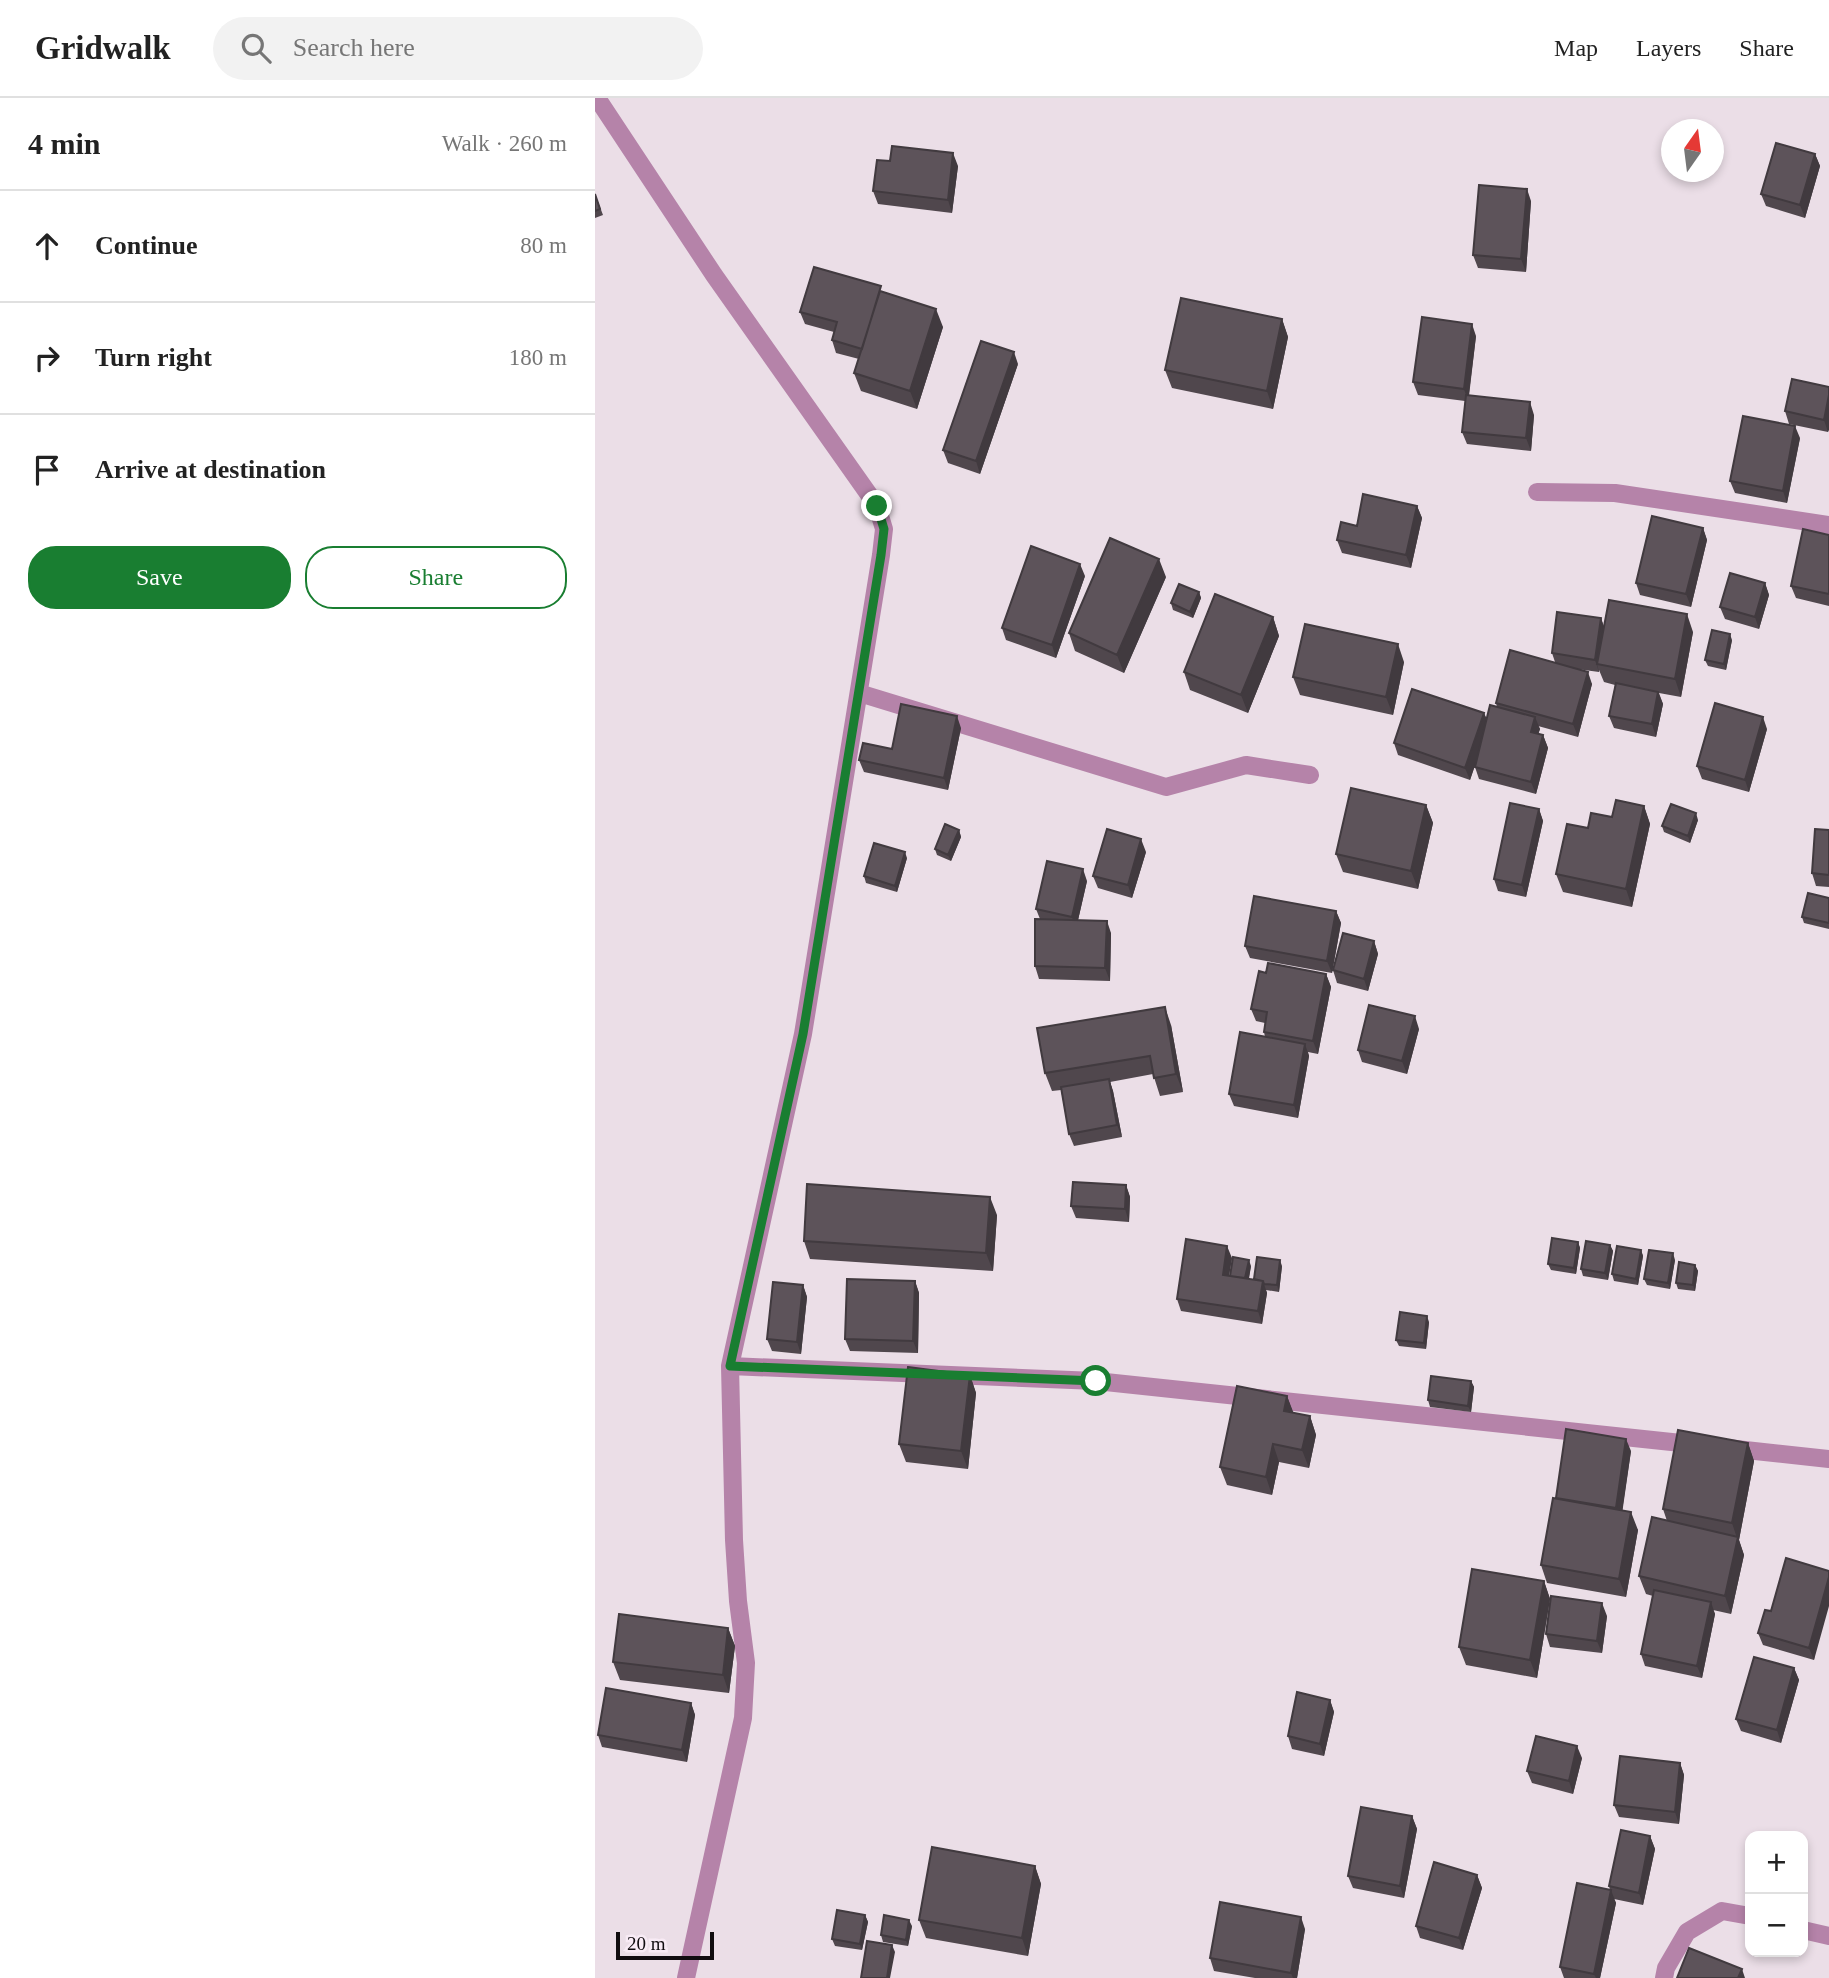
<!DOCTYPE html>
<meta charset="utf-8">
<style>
:root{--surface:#fff;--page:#f2f2f2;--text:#222;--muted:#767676;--line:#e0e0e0;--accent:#197e31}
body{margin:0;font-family:Georgia,serif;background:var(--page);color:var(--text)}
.controls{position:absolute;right:21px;bottom:21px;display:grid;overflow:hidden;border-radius:14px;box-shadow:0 4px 10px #0003}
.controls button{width:63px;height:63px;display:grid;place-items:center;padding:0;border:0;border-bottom:2px solid var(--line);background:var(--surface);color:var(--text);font:35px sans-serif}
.compass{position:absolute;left:1066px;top:21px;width:63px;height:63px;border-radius:50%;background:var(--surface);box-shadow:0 4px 10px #0003;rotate:14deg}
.scale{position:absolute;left:21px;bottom:18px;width:98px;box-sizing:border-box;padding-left:7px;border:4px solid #100c0f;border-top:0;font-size:19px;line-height:24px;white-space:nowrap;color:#100c0f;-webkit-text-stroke:5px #f8ebf5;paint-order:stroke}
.stop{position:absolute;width:21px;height:21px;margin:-16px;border:5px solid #197e31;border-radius:50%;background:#fff}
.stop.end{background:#197e31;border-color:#fff;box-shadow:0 2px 7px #0008}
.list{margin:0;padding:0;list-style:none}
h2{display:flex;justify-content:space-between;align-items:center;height:91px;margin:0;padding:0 28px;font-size:30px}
h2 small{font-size:23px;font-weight:400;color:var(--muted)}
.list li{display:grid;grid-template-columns:46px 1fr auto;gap:21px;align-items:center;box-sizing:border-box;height:112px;padding:0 28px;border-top:2px solid var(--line)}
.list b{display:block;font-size:26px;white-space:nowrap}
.list em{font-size:23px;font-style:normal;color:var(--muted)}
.actions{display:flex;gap:14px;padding:21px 28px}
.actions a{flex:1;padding:16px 0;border:2px solid var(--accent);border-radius:28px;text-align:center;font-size:24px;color:var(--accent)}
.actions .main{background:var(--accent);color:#fff}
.icon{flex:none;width:38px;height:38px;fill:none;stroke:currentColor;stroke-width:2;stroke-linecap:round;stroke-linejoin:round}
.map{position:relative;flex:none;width:1234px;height:1880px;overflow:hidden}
header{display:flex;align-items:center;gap:42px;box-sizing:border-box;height:98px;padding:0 35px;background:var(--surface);border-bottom:2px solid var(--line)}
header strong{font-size:33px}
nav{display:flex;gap:38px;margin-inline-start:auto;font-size:24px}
.search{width:490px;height:63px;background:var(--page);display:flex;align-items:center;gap:18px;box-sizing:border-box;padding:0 24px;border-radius:38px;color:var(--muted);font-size:26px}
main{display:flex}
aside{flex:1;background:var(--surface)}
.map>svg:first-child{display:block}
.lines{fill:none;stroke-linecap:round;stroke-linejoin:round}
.minor{stroke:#b583a9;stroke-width:18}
.wall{fill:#50474d}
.shaded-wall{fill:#413a3f}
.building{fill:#5d535a;stroke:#413a3f;stroke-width:2}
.route{stroke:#197e31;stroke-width:9}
</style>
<header>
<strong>Gridwalk</strong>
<div class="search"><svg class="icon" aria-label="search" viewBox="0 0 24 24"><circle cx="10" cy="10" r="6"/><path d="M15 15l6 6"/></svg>Search here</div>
<nav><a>Map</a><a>Layers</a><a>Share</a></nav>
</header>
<main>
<aside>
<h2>4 min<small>Walk · 260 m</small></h2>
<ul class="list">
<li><svg class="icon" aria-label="ahead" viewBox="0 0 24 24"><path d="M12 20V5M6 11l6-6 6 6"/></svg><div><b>Continue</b></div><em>80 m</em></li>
<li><svg class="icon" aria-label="right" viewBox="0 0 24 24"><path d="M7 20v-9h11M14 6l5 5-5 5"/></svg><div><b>Turn right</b></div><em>180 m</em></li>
<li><svg class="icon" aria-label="arrive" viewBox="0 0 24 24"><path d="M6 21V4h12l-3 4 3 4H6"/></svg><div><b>Arrive at destination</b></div></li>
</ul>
<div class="actions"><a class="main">Save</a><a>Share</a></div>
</aside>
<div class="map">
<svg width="1234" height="1880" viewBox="0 0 1234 1880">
<rect width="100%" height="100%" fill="#ebdee7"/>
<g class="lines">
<path class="minor" d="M2,0L119,177L282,408L289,431L286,457L208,936L135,1268L139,1442L143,1503L151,1565L148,1620L91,1880
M942,394L1020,395L1234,427
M264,595L571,689L651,667L715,677
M135,1268L501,1283L1105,1347
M1132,1350L1234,1361
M1208,1832L1234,1838
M1069,1880L1071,1870L1092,1834L1127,1813L1155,1818"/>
</g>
<path class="wall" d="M1220,56L1225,68L1210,120L1171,108L1166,96Z
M295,63L363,68L357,115L283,106L278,93Z
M0,96L8,117L0,120Z
M936,103L931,174L883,170L878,157Z
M289,194L348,229L322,311L266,293L259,275L264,261L241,255L237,242L239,234L210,226L205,214Z
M687,221L693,239L678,311L577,290L570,272Z
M881,238L874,298L939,317L936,353L872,346L867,334L870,303L823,297L818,284Z
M423,266L385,376L353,365L348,352Z
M1234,289L1233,334L1194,326L1190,313Z
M1205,340L1192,405L1140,395L1135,383Z
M822,408L827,420L816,470L747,455L742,442L762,428Z
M1108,430L1112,442L1096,509L1045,497L1041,485Z
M1234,437V508L1201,500L1196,488Z
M490,478L461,560L411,542L407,530Z
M571,479L529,575L480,553L474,535Z
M1170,485L1174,497L1164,531L1130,521L1125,509Z
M604,494L606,500L598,520L578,512L576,505Z
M678,519L684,538L653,615L595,592L589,574Z
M1006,520L1009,529L1098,534L1086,599L1064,595L1068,606L1061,639L1019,630L1014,618L1020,587L1009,584L1004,572V574L982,571L997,586L983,639L943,628L945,631L943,636L948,637L953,650L941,696L884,681L880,669V667L875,682L803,657L799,645L889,615L892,622L902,609L901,605L960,564L957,555Z
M1137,542L1131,572L1113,568L1110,562Z
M809,564L798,617L705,597L698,579Z
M366,630L353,692L269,674L264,662Z
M1172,631L1154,694L1107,681L1102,668Z
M831,707L838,725L823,791L748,774L741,756Z
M1049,708L1055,726L1037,809L968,794L961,776L993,730L1017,719Z
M944,711L948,723L931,799L903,793L899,781Z
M1103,722L1095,745L1069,734L1067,728Z
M364,732L366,739L356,763L342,757L340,751Z
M1234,732V789L1221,788L1217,775Z
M551,754L537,800L503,790L498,778Z
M312,760L302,794L271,785L269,778Z
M492,783L483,822L516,835L515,883L444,881L440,868L445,821L441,811Z
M1234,800V831L1209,825L1207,819Z
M741,813L746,825L737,875L655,860L650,848Z
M779,843L783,856L773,893L742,885L738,872Z
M671,875L731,876L736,889L723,956L713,954L714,958L703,1020L639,1008L634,996L670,939L669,934L670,925L661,923L656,911Z
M576,927L588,994L565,998L558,976L515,984L518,993L527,1039L479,1048L474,1036L466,992L457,993L450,975Z
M824,931L812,976L767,964L763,952Z
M531,1087L535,1099L534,1124L481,1120L476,1108Z
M402,1117L398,1173L215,1161L209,1143Z
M983,1144L985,1150L981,1176L956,1172L953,1166Z
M1015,1147L1018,1153L1013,1182L988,1178L986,1171Z
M1046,1152L1048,1158L1043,1187L1019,1183L1017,1176Z
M637,1160L634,1178L656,1168L654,1181H659L687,1168L684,1194L671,1192L672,1195L667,1226L586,1213L582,1201Z
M1080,1162L1075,1191L1052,1187L1049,1181Z
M1100,1167L1103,1173L1100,1193L1083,1191L1081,1185Z
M320,1183L324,1195L323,1255L255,1253L250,1241Z
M208,1187L212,1199L206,1256L177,1253L172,1241Z
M834,1224L831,1251L804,1248L801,1242Z
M375,1277L381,1295L373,1371L311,1364L304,1346Z
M876,1283L879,1289L876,1314L835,1309L833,1302Z
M692,1298L698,1315L715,1318L721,1337L714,1370L684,1364L677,1397L632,1387L625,1369Z
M1153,1345L1159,1363L1144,1442L1149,1457L1136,1516L1118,1512L1120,1516L1107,1580L1050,1568L1046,1556L1058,1498L1051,1496L1044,1478L1072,1423L1068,1411Z
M1036,1353L1027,1413L1043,1432L1031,1499L952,1485L946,1467L961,1400Z
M1234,1473L1219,1562L1168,1547L1163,1535L1176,1513Z
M949,1483L955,1501L942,1580L871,1567L864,1549Z
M1012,1518L1007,1555L955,1549L951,1536Z
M133,1530L140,1548L134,1595L25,1582L18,1564Z
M1199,1570L1204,1582L1186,1645L1146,1633L1141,1621Z
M735,1602L739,1614L729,1658L697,1651L693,1638Z
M96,1605L100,1617L92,1664L7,1649L3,1637Z
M987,1660L978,1696L937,1685L932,1673Z
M1085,1665L1089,1677L1084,1726L1024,1719L1019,1707Z
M817,1718L822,1731L809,1800L758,1790L753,1778Z
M1055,1738L1060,1751L1048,1807L1019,1801L1021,1805L1005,1880H969L965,1869L1015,1792L1014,1788Z
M440,1768L446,1786L433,1858L331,1840L324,1822Z
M882,1777L887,1790L868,1852L825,1840L821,1828Z
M270,1817L273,1824L267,1852L240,1848L237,1841Z
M317,1828L313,1848L288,1844L286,1837Z
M710,1831L702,1880H660L619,1873L615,1860Z"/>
<path class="shaded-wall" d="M358,55L363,68L357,115L353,102Z
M1220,56L1225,68L1210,120L1205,107Z
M932,91L936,103L931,174L926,161Z
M341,211L348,229L322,311L315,293Z
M687,221L693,239L678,311L672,293Z
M877,226L881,238L873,303L869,291Z
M419,254L423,266L385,376L381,363Z
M1234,297V332L1233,334L1229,322Z
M935,304L939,317L936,353L931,340Z
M1200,328L1205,340L1192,405L1188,393Z
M822,408L827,420L816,470L811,457Z
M1108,430L1112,442L1096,509L1091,496Z
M564,461L571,479L529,575L522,557Z
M485,466L490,478L461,560L457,547Z
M1170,485L1174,497L1164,531L1160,519Z
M604,494L606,500L598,520L595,514Z
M1092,516L1098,534L1086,599L1080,581Z
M678,519L684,538L653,615L646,597Z
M1006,520L1010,532L1002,566L1004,574L1000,562Z
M1135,536L1137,542L1131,572L1129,566Z
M803,546L809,564L798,617L791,599Z
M993,574L997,586L983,639L978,626Z
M1063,594L1068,606L1061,639L1057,626Z
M889,615L894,627L875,682L870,670Z
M362,618L366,630L353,692L349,680Z
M940,619L945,631L940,646L936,634Z
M1168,619L1172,631L1154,694L1150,682Z
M948,637L953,650L941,696L936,684Z
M831,707L838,725L823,791L816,773Z
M1049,708L1055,726L1037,809L1031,791Z
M944,711L948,723L931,799L927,787Z
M1101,715L1103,722L1095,745L1093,738Z
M364,732L366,739L356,763L353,757Z
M546,741L551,754L537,800L533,787Z
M310,754L312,760L302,794L300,788Z
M488,771L492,783L481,831L477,819Z
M741,813L746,825L737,875L732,863Z
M512,823L516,835L515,883L510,870Z
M779,843L783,856L773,893L769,881Z
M731,876L736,889L723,956L718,943Z
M570,909L576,927L588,994L581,976Z
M820,918L824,931L812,976L807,963Z
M710,946L714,958L703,1020L699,1007Z
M514,981L518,993L527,1039L522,1027Z
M531,1087L535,1099L534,1124L530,1111Z
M395,1099L402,1117L398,1173L391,1155Z
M983,1144L985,1150L981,1176L979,1170Z
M1015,1147L1018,1153L1013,1182L1010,1175Z
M632,1148L637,1160L632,1189L628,1177Z
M1046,1152L1048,1158L1043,1187L1041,1181Z
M1078,1155L1080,1162L1075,1191L1073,1185Z
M654,1162L656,1168L652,1189L650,1182Z
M685,1162L687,1168L684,1194L682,1187Z
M1100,1167L1103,1173L1100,1193L1098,1187Z
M320,1183L324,1195L323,1255L318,1243Z
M668,1183L672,1195L667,1226L663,1213Z
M208,1187L212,1199L206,1256L202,1244Z
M832,1218L834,1224L831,1251L829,1245Z
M375,1277L381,1295L373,1371L366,1353Z
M876,1283L879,1289L876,1314L873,1308Z
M692,1298L699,1316L689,1313Z
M715,1318L721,1337L714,1370L707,1352Z
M1031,1341L1036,1353L1026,1423L1021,1410Z
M1153,1345L1159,1363L1144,1442L1149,1457L1136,1516L1130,1498L1142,1440L1137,1425Z
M678,1346L684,1364L677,1397L671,1379Z
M1036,1414L1043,1432L1031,1499L1024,1481Z
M1234,1479V1508L1219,1562L1214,1550Z
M949,1483L955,1501L942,1580L935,1562Z
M1116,1504L1120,1516L1107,1580L1102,1568Z
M1007,1505L1012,1518L1007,1555L1002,1543Z
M133,1530L140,1548L134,1595L128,1577Z
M1199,1570L1204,1582L1186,1645L1182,1632Z
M735,1602L739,1614L729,1658L725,1646Z
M96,1605L100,1617L92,1664L87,1652Z
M982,1648L987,1660L978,1696L974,1683Z
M1085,1665L1089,1677L1084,1726L1080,1714Z
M817,1718L822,1731L809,1800L805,1788Z
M1055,1738L1060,1751L1048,1807L1044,1795Z
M440,1768L446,1786L433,1858L427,1840Z
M882,1777L887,1790L868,1852L864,1840Z
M1016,1792L1021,1805L1005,1880H1001L999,1876Z
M270,1817L273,1824L267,1852L265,1846Z
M706,1819L710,1831L702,1880H698L696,1875Z
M314,1822L317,1828L313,1848L311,1842Z
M297,1847L300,1854L295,1880H292Z
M1147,1871L1150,1880H1143Z"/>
<path class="building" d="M1181,45L1220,56L1205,107L1166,96Z
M297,48L358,55L353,102L278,93L282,62L295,63Z
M884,87L932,91L926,161L878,157Z
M0,96L5,111L0,113Z
M219,169L286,188L267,251L237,242L242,224L205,214Z
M285,193L341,211L315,293L259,275Z
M586,200L687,221L672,293L570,272Z
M827,219L877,226L869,291L818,284Z
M386,243L419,254L381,363L348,352Z
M1197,281L1234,289V297L1229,322L1190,313Z
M871,297L935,304L931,340L867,334Z
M1148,318L1200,328L1188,393L1135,383Z
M768,396L822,408L811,457L742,442L746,424L762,428Z
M1057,418L1108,430L1091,496L1041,485Z
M1208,431L1234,437V496L1196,488Z
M515,440L564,461L522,557L474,535Z
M436,448L485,466L457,547L407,530Z
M1135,475L1170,485L1160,519L1125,509Z
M584,486L604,494L595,514L576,505Z
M620,496L678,519L646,597L589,574Z
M1014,502L1092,516L1080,581L1002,566Z
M962,514L1006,520L1000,562L957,555Z
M710,526L803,546L791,599L698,579Z
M1117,532L1135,536L1129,566L1110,562Z
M915,552L993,574L978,626L901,605Z
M1021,585L1063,594L1057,626L1014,618Z
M817,591L889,615L870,670L799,645Z
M1120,605L1168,619L1150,682L1102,668Z
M306,606L362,618L349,680L264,662L268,645L297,651Z
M895,607L940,619L936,634L948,637L936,684L880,669Z
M756,690L831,707L816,773L741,756Z
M1021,702L1049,708L1031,791L961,776L972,726L993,730L996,715L1017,719Z
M915,705L944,711L927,787L899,781Z
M1076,706L1101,715L1093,738L1067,728Z
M350,726L364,732L353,757L340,751Z
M512,731L546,741L533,787L498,778Z
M1220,731L1234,732V777L1217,775Z
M279,745L310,754L300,788L269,778Z
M452,763L488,771L477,819L441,811Z
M1213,795L1234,800V825L1207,819Z
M659,798L741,813L732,863L650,848Z
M440,821L512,823L510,870L440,868Z
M748,835L779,843L769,881L738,872Z
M673,865L731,876L718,943L669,934L672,914L656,911L664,873L671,875Z
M774,907L820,918L807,963L763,952Z
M570,909L581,976L559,980L555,958L450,975L442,930Z
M645,934L710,946L699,1007L634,996Z
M514,981L522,1027L474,1036L466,989Z
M478,1084L531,1087L530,1111L476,1108Z
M212,1086L395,1099L391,1155L209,1143Z
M957,1140L983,1144L979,1170L953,1166Z
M591,1141L632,1148L628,1177L668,1183L663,1213L582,1201Z
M991,1143L1015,1147L1010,1175L986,1171Z
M1022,1148L1046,1152L1041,1181L1017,1176Z
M1054,1152L1078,1155L1073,1185L1049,1181Z
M638,1159L654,1162L650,1180L635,1178Z
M662,1159L685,1162L682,1187L669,1186L668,1183L659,1181Z
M1084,1164L1100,1167L1098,1187L1081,1185Z
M252,1181L320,1183L318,1243L250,1241Z
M178,1184L208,1187L202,1244L172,1241Z
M805,1214L832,1218L829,1245L801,1242Z
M313,1269L375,1277L366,1353L304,1346Z
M836,1278L876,1283L873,1308L833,1302Z
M642,1288L692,1298L689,1313L715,1318L707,1352L678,1346L671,1379L625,1369Z
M971,1331L1031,1341L1021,1410L961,1400Z
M1083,1332L1153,1345L1137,1425L1068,1411Z
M958,1400L1036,1414L1024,1481L946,1467Z
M1057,1419L1143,1439L1130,1498L1044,1478Z
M1191,1460L1234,1473V1479L1214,1550L1163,1535L1170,1512L1176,1513Z
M877,1471L949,1483L935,1562L864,1549Z
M1059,1492L1116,1504L1102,1568L1046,1556Z
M956,1498L1007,1505L1002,1543L951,1536Z
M24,1516L133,1530L128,1577L18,1564Z
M1159,1559L1199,1570L1182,1632L1141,1621Z
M11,1590L96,1605L87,1652L3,1637Z
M702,1594L735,1602L725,1646L693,1638Z
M941,1638L982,1648L974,1683L932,1673Z
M1025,1658L1085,1665L1080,1714L1019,1707Z
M766,1709L817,1718L805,1788L753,1778Z
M1026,1732L1055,1738L1044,1795L1014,1788Z
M337,1749L440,1768L427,1840L324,1822Z
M839,1764L882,1777L864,1840L821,1828Z
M982,1785L1016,1792L999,1876L965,1869Z
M625,1804L706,1819L696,1875L615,1860Z
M242,1812L270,1817L265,1846L237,1841Z
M289,1817L314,1822L311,1842L286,1837Z
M272,1843L297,1847L292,1880H266Z
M1094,1850L1147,1871L1143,1880H1082Z"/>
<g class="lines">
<path class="route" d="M282,408L289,431L286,457L208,936L135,1268L501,1283"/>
</g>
</svg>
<div class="controls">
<button>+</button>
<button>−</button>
</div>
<svg class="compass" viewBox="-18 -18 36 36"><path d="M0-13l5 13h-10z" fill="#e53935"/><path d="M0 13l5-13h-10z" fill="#767676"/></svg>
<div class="scale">20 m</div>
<div class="stop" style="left:501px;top:1283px"></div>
<div class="stop end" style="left:282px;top:408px"></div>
</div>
</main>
